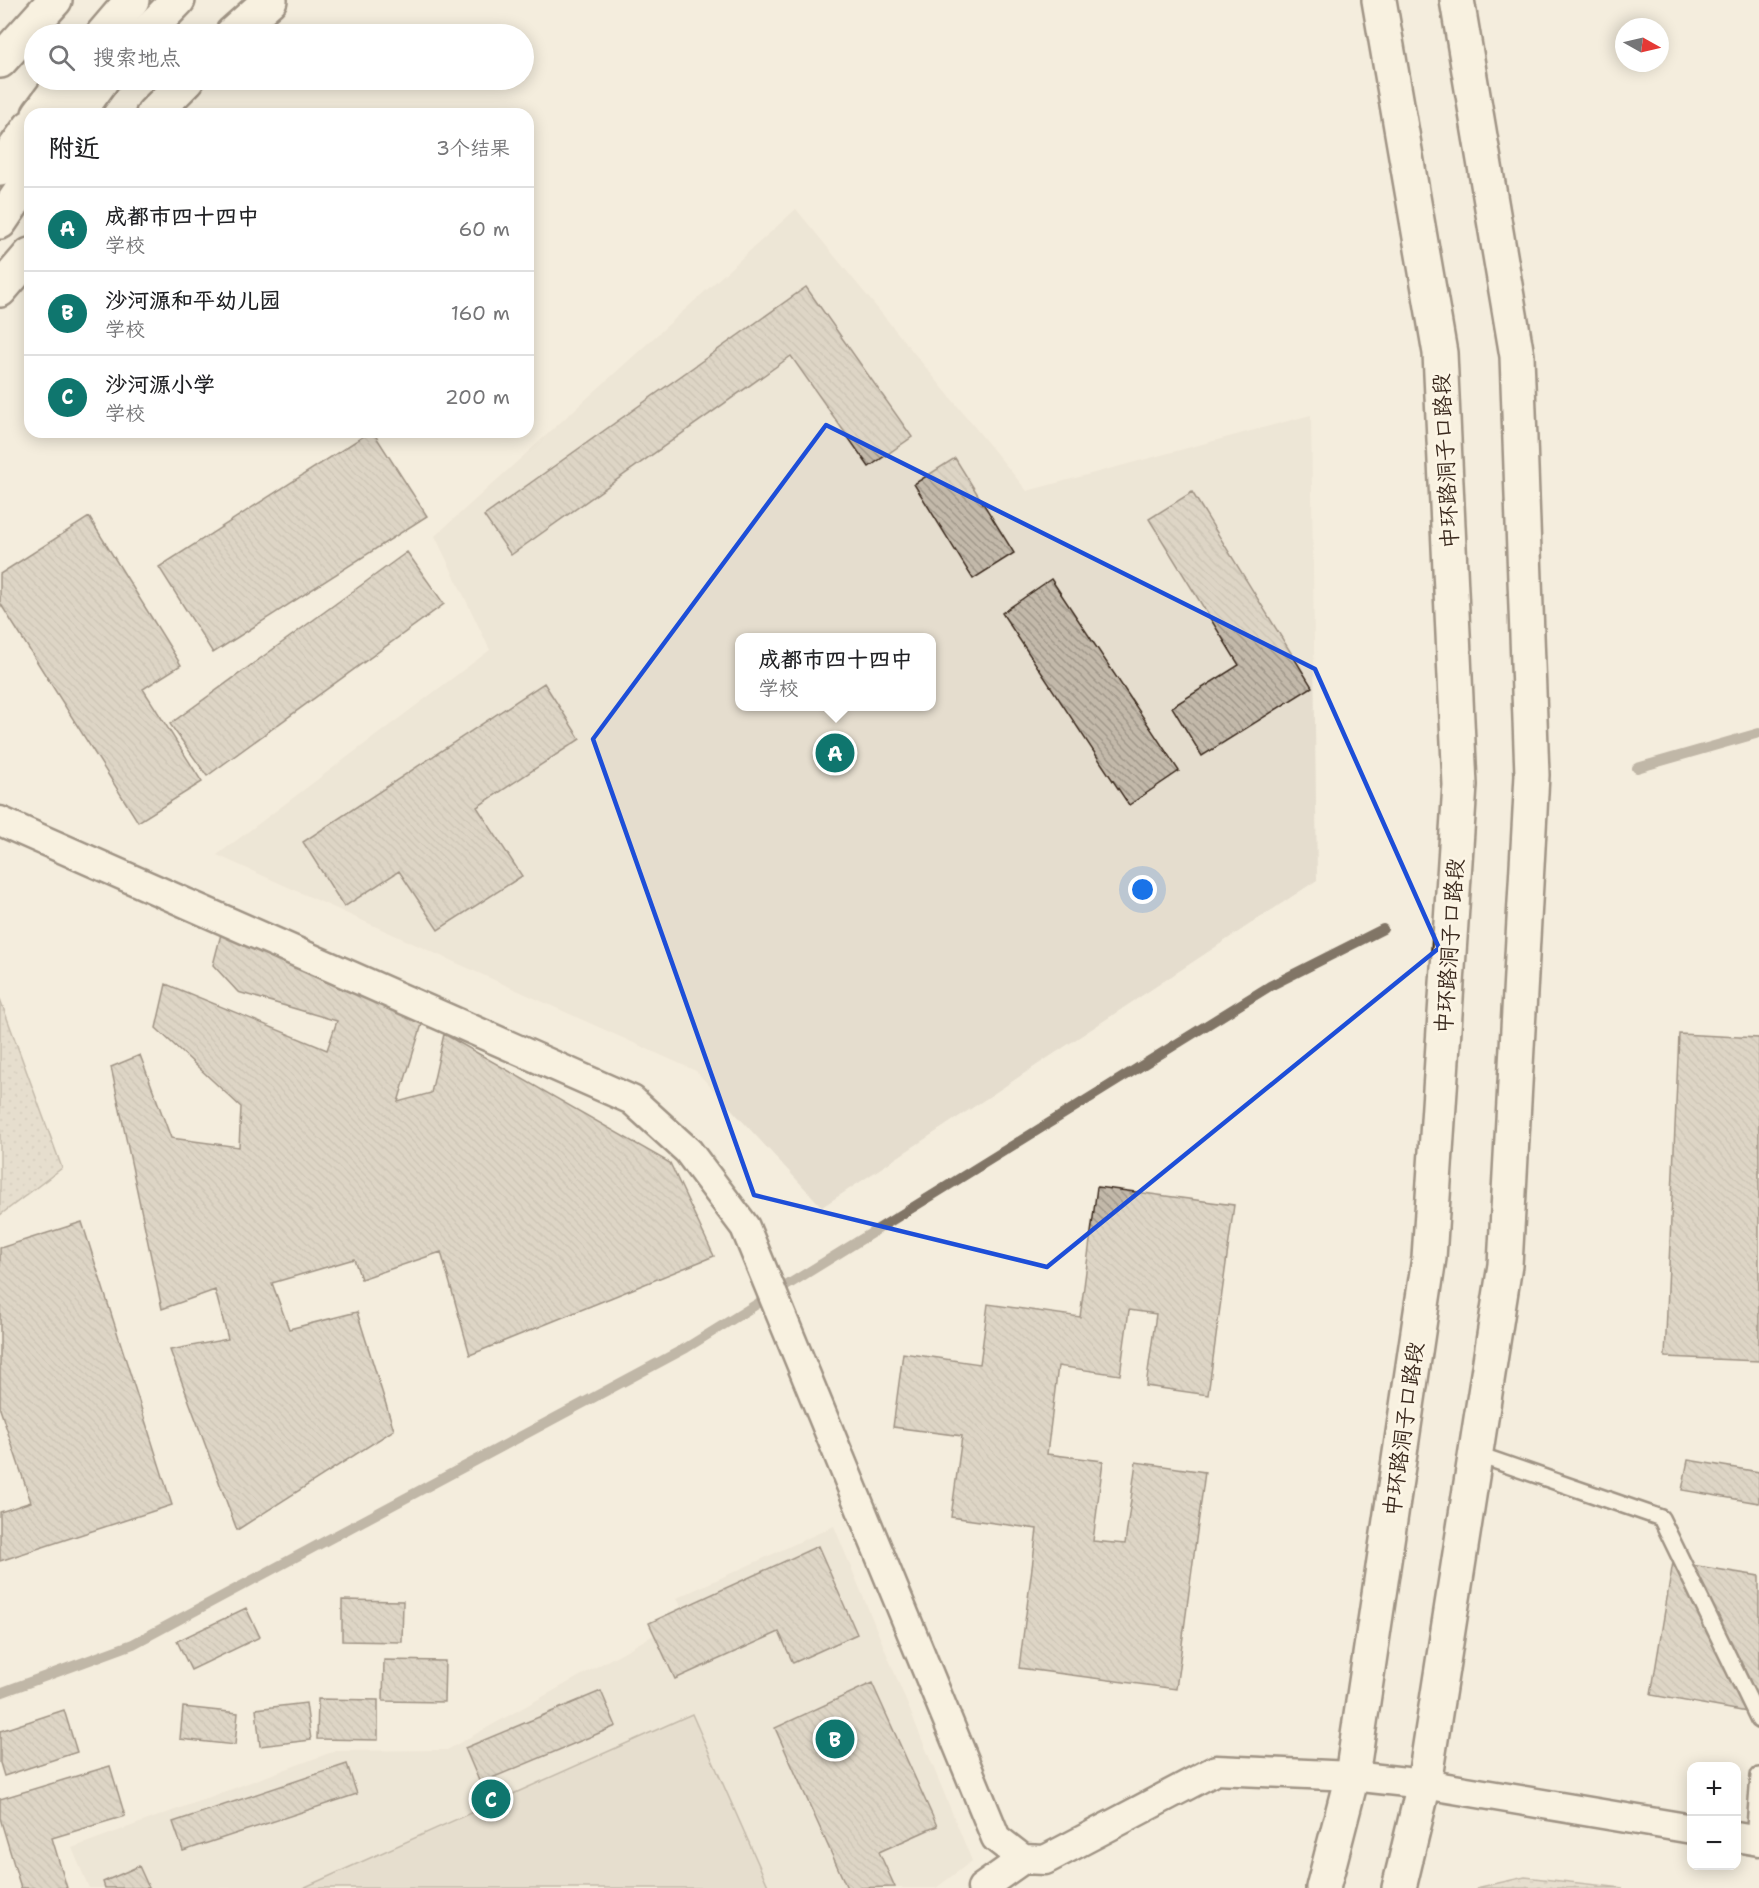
<!DOCTYPE html>
<html lang="zh">
<meta charset="utf-8">
<style>
:root{--surface:#fff;--page:#f6f6f6;--text:#202124;--muted:#757577;--line:#e0e0e0;--accent:#0f766e}
body{margin:0;font-family:"Shantell Sans","LXGW WenKai TC",sans-serif;background:var(--page);color:var(--text)}
.controls{position:absolute;right:18px;bottom:18px;display:grid;overflow:hidden;border-radius:12px;box-shadow:0 3px 15px #0003}
.controls button{width:54px;height:54px;display:grid;place-items:center;padding:0;border:0;border-bottom:2px solid var(--line);background:var(--surface);color:var(--text);font:30px sans-serif}
.compass{position:absolute;left:1615px;top:18px;width:54px;height:54px;border-radius:50%;background:var(--surface);box-shadow:0 3px 15px #0003;rotate:98deg}
.you{position:absolute;left:1143px;top:890px;width:21px;height:21px;margin:-15px;border:4px solid #fff;border-radius:50%;background:#1a73e8;box-shadow:0 0 0 9px #1a73e833}
.badge{display:grid;place-items:center;width:39px;height:39px;border-radius:50%;background:var(--accent);color:#fff;font-size:20px;font-weight:700}
.pin{position:absolute;translate:-50% -50%;border:3px solid #fff;box-shadow:0 2px 6px #0006}
.popup{position:absolute;left:735px;top:633px;width:201px;height:78px;box-sizing:border-box;display:grid;place-content:center;border-radius:12px;background:var(--surface);filter:drop-shadow(0 2px 4px #0005);font-size:20px;white-space:nowrap;color:var(--muted)}
.popup b{font-size:22px;color:var(--text)}
.popup::after{content:'';position:absolute;left:50%;top:100%;margin-left:-12px;border:12px solid transparent;border-top-color:var(--surface)}
.list{margin:0;padding:0;list-style:none}
h2{display:flex;justify-content:space-between;align-items:center;height:78px;margin:0;padding:0 24px;font-size:26px}
h2 small{font-size:20px;font-weight:400;color:var(--muted)}
.list li{display:grid;grid-template-columns:39px 1fr auto;gap:18px;align-items:center;box-sizing:border-box;height:84px;padding:0 24px;border-top:2px solid var(--line)}
.list b{display:block;font-size:22px;white-space:nowrap}
.list p{margin:0;font-size:20px;white-space:nowrap;color:var(--muted)}
.list em{font-size:20px;font-style:normal;color:var(--muted)}
.icon{flex:none;width:33px;height:33px;fill:none;stroke:currentColor;stroke-width:2;stroke-linecap:round;stroke-linejoin:round}
.map{position:relative;flex:none;width:1759px;height:1888px;overflow:hidden}
.search{position:absolute;background:var(--surface);box-shadow:0 3px 15px #0003;left:24px;top:24px;width:510px;height:66px;display:flex;align-items:center;gap:15px;box-sizing:border-box;padding:0 21px;border-radius:33px;color:var(--muted);font-size:22px}
.panel{position:absolute;background:var(--surface);box-shadow:0 3px 15px #0003;left:24px;top:108px;width:510px;height:330px;border-radius:18px}
.map>svg:first-child{display:block}
.built{fill:#e5ddce;fill-rule:evenodd}
.grass{fill:url(#grass-dots);stroke:#887c6e;stroke-width:1.5}
.pitch{fill:#d6cdbd;stroke:#887c6e;stroke-width:1.5}
.lines{fill:none;stroke-linecap:round;stroke-linejoin:round}
.stream{stroke:#817466;stroke-width:10}
.building{fill:url(#building-back-hatch);stroke:#3b2a1e;stroke-width:1.5}
.lane-casing{stroke:#3b2a1e;stroke-width:20}
.street-casing{stroke:#3b2a1e;stroke-width:33}
.secondary-casing{stroke:#3b2a1e;stroke-width:38}
.primary-casing{stroke:#3b2a1e;stroke-width:38}
.highway-casing{stroke:#3b2a1e;stroke-width:38}
.lane{stroke:#fcf5e5;stroke-width:15}
.street{stroke:#fcf5e5;stroke-width:28}
.secondary{stroke:#fcf5e5;stroke-width:33}
.primary{stroke:#fcf5e5;stroke-width:33}
.highway{stroke:#fcf5e5;stroke-width:33}
.marked{fill:none;stroke:#1d4ed8;stroke-width:4.5;stroke-linejoin:round}
.labels{text-anchor:middle;stroke-width:5;stroke-linejoin:round;paint-order:stroke}
.street-label{font-size:22px;fill:#3b2a1e;stroke:#fcf5e5}
</style>
<div class="map">
<svg width="1759" height="1888" viewBox="0 0 1759 1888">
<defs>
<pattern id="grass-dots" width="8" height="8" patternUnits="userSpaceOnUse" patternTransform="scale(1.5)"><rect width="8" height="8" fill="#d6cdbd"/><path d="M2 2h.1M6 6h.1" fill="none" stroke="#b9b0a2" stroke-width="1.8" stroke-linecap="round"/></pattern>
<pattern id="building-back-hatch" width="6" height="6" patternUnits="userSpaceOnUse" patternTransform="scale(1.5)"><rect width="6" height="6" fill="#c3b9aa"/><path d="M-1 5l2 2M0 0l6 6M5-1l2 2" fill="none" stroke="#a0978a"/></pattern>
</defs>
<rect width="100%" height="100%" fill="#f4eddd"/>
<filter id="ink" filterUnits="userSpaceOnUse"><feTurbulence type="fractalNoise" baseFrequency=".0167" numOctaves="2"/><feDisplacementMap in="SourceGraphic" scale="12" xChannelSelector="R" yChannelSelector="G"/><feConvolveMatrix kernelMatrix="1 2 1 2 8 2 1 2 1" color-interpolation-filters="sRGB"/></filter>
<g filter="url(#ink)">
<path class="built" d="M796,209L1027,491L1311,415L1317,880L822,1207L696,1071L217,855L490,650L435,536ZM739,638H931V706H739Z
M834,1526L972,1861L936,1888H89L72,1848L335,1751L447,1750L686,1617L677,1598Z"/>
<path class="grass" d="M0,999L62,1168L0,1215Z
M1525,1877L1623,1888H1476Z"/>
<path class="pitch" d="M692,1714L769,1888H303Z"/>
<g class="lines">
<path class="stream" d="M1637,768L1759,733
M0,1693L133,1644L686,1348L1270,986L1383,929"/>
</g>
<path class="building" d="M806,287L912,437L869,467L791,356L511,555L484,516Z
M370,432H373L427,516L213,653L159,567Z
M955,458L1014,553L973,579L914,484Z
M1192,492L1312,687L1202,756L1172,707L1239,665L1149,519Z
M89,517L181,665L143,689L202,782L138,822L0,603V574Z
M407,552L444,604L207,776L170,724Z
M1051,579L1179,771L1129,805L1002,613Z
M544,683L580,739L477,807L522,876L438,930L399,871L344,907L303,842Z
M221,934L423,1021L398,1102L431,1093L444,1034L670,1163L714,1256L470,1355L441,1252L361,1279L354,1259L272,1283L289,1329L357,1312L394,1430L237,1530L170,1350L228,1339L215,1290L162,1309L111,1067L140,1055L171,1138L239,1147L241,1107L156,1028L166,984L327,1050L337,1021L238,992L213,965Z
M1679,1034L1759,1038V1361L1665,1357Z
M1097,1187L1234,1205L1208,1395L1146,1386L1156,1314L1129,1310L1120,1375L1058,1366L1047,1454L1103,1461L1093,1541L1125,1544L1136,1462L1205,1472L1176,1689L1019,1668L1037,1529L951,1517L962,1436L893,1427L903,1353L980,1364L988,1304L1080,1317Z
M82,1222L172,1505L0,1561V1512L31,1502L0,1409V1248Z
M1688,1460L1759,1472V1503L1682,1490Z
M818,1546L857,1634L793,1663L779,1632L675,1679L649,1623Z
M1673,1562L1759,1576V1714L1651,1695Z
M342,1600L403,1601L402,1642L342,1641Z
M246,1608L260,1637L191,1670L177,1641Z
M384,1660L445,1661L444,1702L383,1701Z
M872,1683L937,1826L879,1852L895,1887L847,1888L775,1728Z
M601,1691L616,1726L480,1783L465,1748Z
M318,1699L378,1700V1740L317,1739Z
M306,1703L311,1740L260,1746L256,1709Z
M183,1707L238,1713L235,1745L180,1739Z
M64,1710L77,1752L4,1776L0,1763V1731Z
M347,1764L357,1794L183,1851L173,1822Z
M110,1766L125,1816L52,1838L67,1888H21L0,1818V1799Z
M139,1866L149,1888H105L103,1882Z"/>
<g class="lines">
<defs>
<path id="lane" d="M1476,1454L1661,1518L1759,1720
M1754,1840L1759,1776"/>
<path id="street" d="M0,821L632,1100L688,1151L745,1227L996,1838L1023,1859L1045,1860L1216,1770L1352,1776L1424,1784L1692,1829
M1736,1837L1759,1841
M982,1888L1023,1859"/>
<path id="secondary" d="M145,34L178,0
M77,114L102,80
M0,222L30,178"/>
<path id="primary" d="M1323,1888L1352,1776L1429,1258L1460,785L1440,353L1379,0
M1399,1888L1424,1784L1505,1265L1532,775L1517,356L1457,0"/>
<path id="highway" d="M103,34L132,0
M232,34L270,0
M0,61L55,0
M39,114L64,80
M153,114L187,80
M0,169L30,127
M0,290L30,255"/>
</defs>
<use href="#lane" class="lane-casing"/>
<use href="#street" class="street-casing"/>
<use href="#secondary" class="secondary-casing"/>
<use href="#primary" class="primary-casing"/>
<use href="#highway" class="highway-casing"/>
<use href="#lane" class="lane"/>
<use href="#street" class="street"/>
<use href="#secondary" class="secondary"/>
<use href="#primary" class="primary"/>
<use href="#highway" class="highway"/>
</g>
</g>
<path d="M0 0H1759V1888H0ZM826,425L1315,669L1439,948L1047,1267L754,1195L593,739Z" fill="#f4eddd" fill-opacity=".55" fill-rule="evenodd"/>
<path class="marked" d="M826,425L1315,669L1439,948L1047,1267L754,1195L593,739Z"/>
<g class="labels">
<g class="street-label">
<text transform="translate(1445 461) rotate(-93)" y="8">中环路洞子口路段</text>
<text transform="translate(1449 946) rotate(-86)" y="8">中环路洞子口路段</text>
<text transform="translate(1403 1429) rotate(-82)" y="8">中环路洞子口路段</text>
</g>
</g>
</svg>
<div class="controls">
<button>+</button>
<button>−</button>
</div>
<svg class="compass" viewBox="-18 -18 36 36"><path d="M0-13l5 13h-10z" fill="#e53935"/><path d="M0 13l5-13h-10z" fill="#757577"/></svg>
<div class="you"></div>
<div class="pin badge" style="left:835px;top:753px">A</div>
<div class="popup"><b>成都市四十四中</b>学校</div>
<div class="pin badge" style="left:835px;top:1739px">B</div>
<div class="pin badge" style="left:491px;top:1799px">C</div>
<div class="search"><svg class="icon" aria-label="search" viewBox="0 0 24 24"><circle cx="10" cy="10" r="6"/><path d="M15 15l6 6"/></svg>搜索地点</div>
<section class="panel">
<h2>附近<small>3个结果</small></h2>
<ul class="list">
<li><span class="badge">A</span><div><b>成都市四十四中</b><p>学校</p></div><em>60 m</em></li>
<li><span class="badge">B</span><div><b>沙河源和平幼儿园</b><p>学校</p></div><em>160 m</em></li>
<li><span class="badge">C</span><div><b>沙河源小学</b><p>学校</p></div><em>200 m</em></li>
</ul>
</section>
</div>
